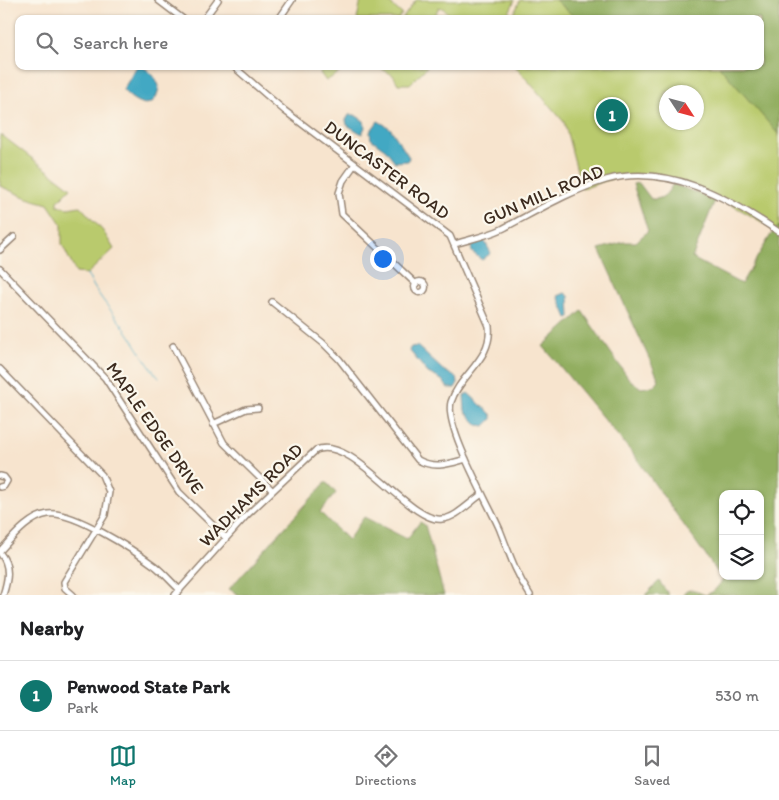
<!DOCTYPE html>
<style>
:root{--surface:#fff;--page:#f6f6f6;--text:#202124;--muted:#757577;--line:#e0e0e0;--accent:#0f766e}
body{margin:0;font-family:Itim,sans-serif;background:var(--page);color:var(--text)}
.controls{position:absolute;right:15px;bottom:15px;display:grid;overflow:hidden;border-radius:10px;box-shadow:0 1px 4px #0004}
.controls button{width:45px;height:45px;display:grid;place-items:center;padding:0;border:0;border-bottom:1px solid var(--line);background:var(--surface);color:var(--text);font:25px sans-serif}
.compass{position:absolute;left:659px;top:85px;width:45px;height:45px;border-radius:50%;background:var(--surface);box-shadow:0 1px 4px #0004;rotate:126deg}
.you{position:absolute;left:382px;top:258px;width:18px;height:18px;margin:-12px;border:4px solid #fff;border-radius:50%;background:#1a73e8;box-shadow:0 0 0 8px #1a73e833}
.badge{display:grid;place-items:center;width:32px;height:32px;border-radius:50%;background:var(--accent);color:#fff;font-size:16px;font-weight:700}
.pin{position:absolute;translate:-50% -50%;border:2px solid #fff;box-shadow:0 1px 5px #0006}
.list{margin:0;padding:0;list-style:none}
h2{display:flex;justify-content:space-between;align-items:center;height:65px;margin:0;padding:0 20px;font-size:21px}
h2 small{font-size:16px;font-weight:400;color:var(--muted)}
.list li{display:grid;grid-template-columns:32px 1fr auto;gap:15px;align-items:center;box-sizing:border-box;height:70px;padding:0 20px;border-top:1px solid var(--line)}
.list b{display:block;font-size:19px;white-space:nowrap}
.list p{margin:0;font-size:16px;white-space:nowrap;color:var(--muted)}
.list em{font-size:16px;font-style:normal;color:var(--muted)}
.icon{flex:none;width:28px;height:28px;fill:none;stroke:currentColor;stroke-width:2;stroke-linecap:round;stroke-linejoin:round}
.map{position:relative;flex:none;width:779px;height:595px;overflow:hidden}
.search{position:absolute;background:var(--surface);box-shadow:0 1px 4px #0004;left:15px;right:15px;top:15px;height:55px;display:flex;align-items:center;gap:12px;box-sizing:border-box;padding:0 18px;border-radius:10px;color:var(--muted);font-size:19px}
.sheet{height:135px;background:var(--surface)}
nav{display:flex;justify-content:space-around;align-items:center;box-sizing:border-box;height:70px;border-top:1px solid var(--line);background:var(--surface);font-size:14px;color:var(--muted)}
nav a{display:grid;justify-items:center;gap:2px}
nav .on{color:var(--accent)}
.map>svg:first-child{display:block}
.green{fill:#b9ca6d;stroke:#7a7a46;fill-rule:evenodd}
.forest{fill:#92ae60;stroke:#666c3f;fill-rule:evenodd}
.water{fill:#43a8c3;stroke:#3f6970}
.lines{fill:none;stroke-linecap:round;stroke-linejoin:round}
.stream{stroke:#43a8c3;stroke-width:1}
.minor-casing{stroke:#998776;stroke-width:8}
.minor{stroke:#fff;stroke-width:5}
.labels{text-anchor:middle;stroke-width:4.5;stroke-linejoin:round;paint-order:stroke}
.street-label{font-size:18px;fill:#3b2a1e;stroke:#fbf7ec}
</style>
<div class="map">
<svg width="779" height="595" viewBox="0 0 779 595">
<rect width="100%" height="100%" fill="#fbf7ec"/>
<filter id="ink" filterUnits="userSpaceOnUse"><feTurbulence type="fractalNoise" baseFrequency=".02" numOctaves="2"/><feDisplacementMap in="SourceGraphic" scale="10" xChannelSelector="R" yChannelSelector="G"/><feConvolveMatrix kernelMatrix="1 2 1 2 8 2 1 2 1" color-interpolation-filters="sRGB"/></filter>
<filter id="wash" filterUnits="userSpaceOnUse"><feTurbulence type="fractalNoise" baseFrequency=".0096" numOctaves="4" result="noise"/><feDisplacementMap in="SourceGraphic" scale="20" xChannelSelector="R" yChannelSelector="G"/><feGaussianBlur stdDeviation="1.12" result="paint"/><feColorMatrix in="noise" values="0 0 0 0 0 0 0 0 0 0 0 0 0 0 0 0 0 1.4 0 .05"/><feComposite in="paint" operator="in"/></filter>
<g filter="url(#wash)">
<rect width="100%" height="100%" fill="#f7e4ce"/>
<path class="green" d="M361,0H386L402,14L398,19H357Z
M416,0H515L506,19H453L444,9L439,7L436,13L438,19H402Z
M520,0H779V232C730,203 681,173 622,177C609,178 595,185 582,189L564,122L515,66H760V19H512ZM666,92H696V122H666Z
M324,66H354L348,67L326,81L320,73Z
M376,66H428L410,84H398L393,75Z
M0,134L71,188L58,201V206L68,208L80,206L103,231L114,249L87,274L76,273L62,244V225L48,204L27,198L0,186Z"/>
<path class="forest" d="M555,0H779V135L719,66H760V19H577Z
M639,183L651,199C663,200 667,194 673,184L715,200L692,258L741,284L772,233L779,226V595H683C689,585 698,593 706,595L714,591L723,580L634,455L543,346L582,311L629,379L641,388L654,386L659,380L599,249L624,242H636L648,231L633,184ZM723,494H760V576H723Z
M326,482L336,493L320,512L348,540L364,517L407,539L420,522L425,525L444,595H239L229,589Z
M659,581L669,595H645Z"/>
<path class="water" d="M137,66C147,66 156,77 159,86C156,114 135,104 123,90Z
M349,115H355L364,121L365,127L362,134L347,125L346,120Z
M378,121L390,128L409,157L408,161L395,162L386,150L371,139L370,132Z
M484,240L491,253L482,260L472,252L471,247L475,241Z
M565,293L569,296L570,317L567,318L558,296Z
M417,346L443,370L457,378L458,383L455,388H448L442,380L428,373L409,350L411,347Z
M468,393L492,415V419L485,426L478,425L465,411L464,396Z"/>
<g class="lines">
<path class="stream" d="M87,274C98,298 118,317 132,339C141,352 148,366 159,378"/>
</g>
</g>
<g filter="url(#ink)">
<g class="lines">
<defs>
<path id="minor" d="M158,0L183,19
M204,19L218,0
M279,19L292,0
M233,66L285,111L450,236L489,326C493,359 460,374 451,402C444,427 489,504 500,530C509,553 516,574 530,595
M355,164L343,181L339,193L342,214L416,284
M455,244C470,239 487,236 502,229C535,212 569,191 606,180C668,163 729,198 779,232
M0,250L14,237
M0,269L105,378L179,492L226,538
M414.5 287a5.5 5.5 0 1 1 11 0a5.5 5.5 0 1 1-11 0Z
M272,302L323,343L339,359L418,460C435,469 448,464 466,459
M173,346L224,443L272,490
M0,369L102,475L109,492L105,515L64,582L65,588L73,595
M213,424L246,409L258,408
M0,476L4,477L7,481L4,486L0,487
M0,551C13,537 29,517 48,514C72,510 135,551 155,566C164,573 171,582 180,590
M0,553C11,566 8,580 3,595
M175,595L246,516L316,450C353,434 410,524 442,519C456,518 470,502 481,495"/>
</defs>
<use href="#minor" class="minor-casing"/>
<use href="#minor" class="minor"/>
</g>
</g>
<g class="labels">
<g class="street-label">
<text transform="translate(387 170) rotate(37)" y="6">DUNCASTER ROAD</text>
<text transform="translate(543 195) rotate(-23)" y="6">GUN MILL ROAD</text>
<text transform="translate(155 428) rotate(55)" y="6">MAPLE EDGE DRIVE</text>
<text transform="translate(251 495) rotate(-45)" y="6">WADHAMS ROAD</text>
</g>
</g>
</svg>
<div class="controls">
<button><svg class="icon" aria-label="locate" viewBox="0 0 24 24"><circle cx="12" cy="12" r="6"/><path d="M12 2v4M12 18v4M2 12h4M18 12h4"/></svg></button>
<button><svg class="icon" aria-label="layers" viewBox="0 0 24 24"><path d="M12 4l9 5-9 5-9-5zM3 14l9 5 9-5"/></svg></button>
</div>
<svg class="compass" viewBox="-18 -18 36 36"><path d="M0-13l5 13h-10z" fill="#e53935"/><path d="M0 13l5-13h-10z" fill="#757577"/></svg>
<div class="you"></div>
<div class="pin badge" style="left:612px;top:115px">1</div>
<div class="search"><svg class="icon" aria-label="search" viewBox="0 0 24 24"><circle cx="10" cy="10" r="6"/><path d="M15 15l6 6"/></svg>Search here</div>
</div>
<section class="sheet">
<h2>Nearby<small></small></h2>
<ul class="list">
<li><span class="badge">1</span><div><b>Penwood State Park</b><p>Park</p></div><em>530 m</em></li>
</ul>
</section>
<nav>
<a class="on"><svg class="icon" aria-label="map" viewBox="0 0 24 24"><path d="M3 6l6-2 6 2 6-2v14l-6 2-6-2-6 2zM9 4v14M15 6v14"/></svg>Map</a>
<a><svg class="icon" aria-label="directions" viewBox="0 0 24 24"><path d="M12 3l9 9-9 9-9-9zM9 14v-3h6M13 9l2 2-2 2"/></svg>Directions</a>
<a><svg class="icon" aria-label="saved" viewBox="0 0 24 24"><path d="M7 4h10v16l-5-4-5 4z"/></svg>Saved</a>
</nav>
